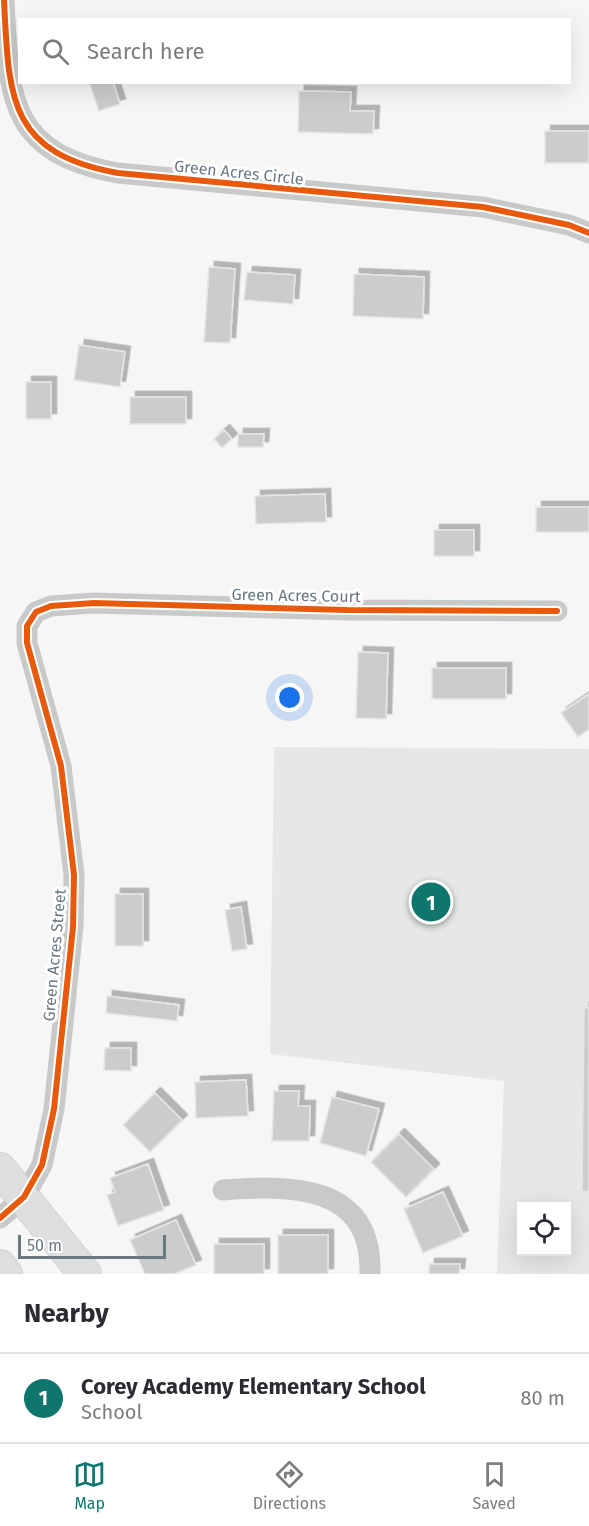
<!DOCTYPE html>
<style>
:root{--surface:#fff;--page:#f2f2f3;--text:#2b2b33;--muted:#7c7c81;--line:#e1e1e2;--accent:#0f766e}
body{margin:0;font-family:"Fira Sans",sans-serif;background:var(--page);color:var(--text)}
.controls{position:absolute;right:18px;bottom:18px;display:grid;overflow:hidden;border-radius:0px;box-shadow:0 6px 24px #0002}
.controls button{width:54px;height:54px;display:grid;place-items:center;padding:0;border:0;border-bottom:2px solid var(--line);background:var(--surface);color:var(--text);font:30px sans-serif}
.scale{position:absolute;left:18px;bottom:15px;width:148px;box-sizing:border-box;padding-left:6px;border:3px solid #697982;border-top:0;font-size:16px;line-height:21px;white-space:nowrap;color:#697982;-webkit-text-stroke:4px #fff;paint-order:stroke}
.you{position:absolute;left:290px;top:698px;width:21px;height:21px;margin:-15px;border:4px solid #fff;border-radius:50%;background:#1a73e8;box-shadow:0 0 0 9px #1a73e833}
.badge{display:grid;place-items:center;width:39px;height:39px;border-radius:50%;background:var(--accent);color:#fff;font-size:20px;font-weight:700}
.pin{position:absolute;translate:-50% -50%;border:3px solid #fff;box-shadow:0 2px 6px #0006}
.list{margin:0;padding:0;list-style:none}
h2{display:flex;justify-content:space-between;align-items:center;height:78px;margin:0;padding:0 24px;font-size:26px}
h2 small{font-size:20px;font-weight:400;color:var(--muted)}
.list li{display:grid;grid-template-columns:39px 1fr auto;gap:18px;align-items:center;box-sizing:border-box;height:90px;padding:0 24px;border-top:2px solid var(--line)}
.list b{display:block;font-size:22px;white-space:nowrap}
.list p{margin:0;font-size:20px;white-space:nowrap;color:var(--muted)}
.list em{font-size:20px;font-style:normal;color:var(--muted)}
.icon{flex:none;width:33px;height:33px;fill:none;stroke:currentColor;stroke-width:2;stroke-linecap:round;stroke-linejoin:round}
.map{position:relative;flex:none;width:589px;height:1274px;overflow:hidden}
.search{position:absolute;background:var(--surface);box-shadow:0 6px 24px #0002;left:18px;right:18px;top:18px;height:66px;display:flex;align-items:center;gap:15px;box-sizing:border-box;padding:0 21px;border-radius:0px;color:var(--muted);font-size:22px}
.sheet{height:168px;background:var(--surface)}
nav{display:flex;justify-content:space-around;align-items:center;box-sizing:border-box;height:84px;border-top:2px solid var(--line);background:var(--surface);font-size:16px;color:var(--muted)}
nav a{display:grid;justify-items:center;gap:3px}
nav .on{color:var(--accent)}
.map>svg:first-child{display:block}
.built{fill:#e6e7e7;fill-rule:evenodd}
.building{fill:#cbcdcd;stroke:#e5e5e4;stroke-width:1.5;filter:url(#shadow)}
.lines{fill:none;stroke-linecap:round;stroke-linejoin:round}
.secondary-casing{stroke:#d2d3d3;stroke-width:34}
.minor{stroke:#c8caca;stroke-width:21}
.secondary{stroke:#dddedf;stroke-width:32}
.cycleway-casing{stroke:#fff;stroke-width:10}
.cycleway{stroke:#e8590c;stroke-width:6}
.labels{text-anchor:middle;stroke-width:6;stroke-linejoin:round;paint-order:stroke}
.street-label{font-size:16px;fill:#697982;stroke:#fff}
</style>
<div class="map">
<svg width="589" height="1274" viewBox="0 0 589 1274">
<defs>
<filter id="shadow"><feDropShadow dx="5.5" dy="-5.5" stdDeviation="0" flood-color="#0004"/></filter>
</defs>
<rect width="100%" height="100%" fill="#f6f6f5"/>
<path class="built" d="M274,747L589,749V1274H497L504,1081L270,1054ZM522,1206H566V1252H522Z"/>
<path class="building" d="M89,82H113L120,104L99,111Z
M299,91L351,92L350,111H374L373,134L298,132Z
M545,131H589V163H545Z
M209,267L235,269L230,343L204,342Z
M247,272L295,275L293,304L244,300Z
M354,274L424,277L423,319L353,316Z
M79,345L125,352L120,387L74,380Z
M26,382H51V419H26Z
M130,397H186V424H130Z
M224,430L232,439L222,448L214,439Z
M238,434H264L263,447H238Z
M325,494L326,522L256,524L255,496Z
M536,507H589V532H536Z
M434,530H474V556H434Z
M358,652L388,653L386,719L356,718Z
M432,668H506V699H432Z
M589,694V729L578,737L561,713Z
M115,894H143V946H115Z
M241,907L247,949L232,951L225,910Z
M107,996L179,1005L177,1021L106,1013Z
M584,1008H589V1192L582,1191Z
M105,1048H131V1071L104,1070Z
M246,1080L248,1116L196,1118L195,1082Z
M274,1091H299L298,1106H310L309,1141H272Z
M155,1093L182,1120L150,1152L123,1125Z
M332,1097L379,1109L366,1156L320,1143Z
M399,1134L434,1169L406,1197L371,1162Z
M148,1164L164,1210L118,1226L107,1195L115,1192L110,1178Z
M443,1192L463,1236L423,1253L404,1209Z
M176,1220L196,1265L174,1274H145L130,1240Z
M278,1235H328V1274H278Z
M214,1244H264V1274H214Z
M429,1264H460L459,1274H429Z"/>
<g class="lines">
<defs>
<path id="secondary" d="M0,1169L85,1274
M0,1266L6,1274"/>
</defs>
<use href="#secondary" class="secondary-casing"/>
<path class="minor" d="M4,0C9,96 7,153 118,173L483,207L569,225L589,233
M223,1190C289,1185 373,1183 370,1274
M0,1218L24,1197L42,1165L54,1109L73,927L74,875L61,766L27,643V626L36,612L51,606L94,603L347,610L557,611"/>
<use href="#secondary" class="secondary"/>
<defs>
<path id="cycleway" d="M4,0C9,96 7,153 118,173L483,207L569,225L589,233
M0,1218L24,1197L42,1165L54,1109L73,927L74,875L61,766L27,643V626L36,612L51,606L94,603L347,610L557,611"/>
</defs>
<use href="#cycleway" class="cycleway-casing"/>
<use href="#cycleway" class="cycleway"/>
</g>
<g class="labels">
<g class="street-label">
<text transform="translate(239 172) rotate(6)" y="6">Green Acres Circle</text>
<text transform="translate(296 595) rotate(1)" y="6">Green Acres Court</text>
<text transform="translate(54 955) rotate(-85)" y="6">Green Acres Street</text>
</g>
</g>
</svg>
<div class="controls">
<button><svg class="icon" aria-label="locate" viewBox="0 0 24 24"><circle cx="12" cy="12" r="6"/><path d="M12 2v4M12 18v4M2 12h4M18 12h4"/></svg></button>
</div>
<div class="scale">50 m</div>
<div class="you"></div>
<div class="pin badge" style="left:431px;top:902px">1</div>
<div class="search"><svg class="icon" aria-label="search" viewBox="0 0 24 24"><circle cx="10" cy="10" r="6"/><path d="M15 15l6 6"/></svg>Search here</div>
</div>
<section class="sheet">
<h2>Nearby<small></small></h2>
<ul class="list">
<li><span class="badge">1</span><div><b>Corey Academy Elementary School</b><p>School</p></div><em>80 m</em></li>
</ul>
</section>
<nav>
<a class="on"><svg class="icon" aria-label="map" viewBox="0 0 24 24"><path d="M3 6l6-2 6 2 6-2v14l-6 2-6-2-6 2zM9 4v14M15 6v14"/></svg>Map</a>
<a><svg class="icon" aria-label="directions" viewBox="0 0 24 24"><path d="M12 3l9 9-9 9-9-9zM9 14v-3h6M13 9l2 2-2 2"/></svg>Directions</a>
<a><svg class="icon" aria-label="saved" viewBox="0 0 24 24"><path d="M7 4h10v16l-5-4-5 4z"/></svg>Saved</a>
</nav>
